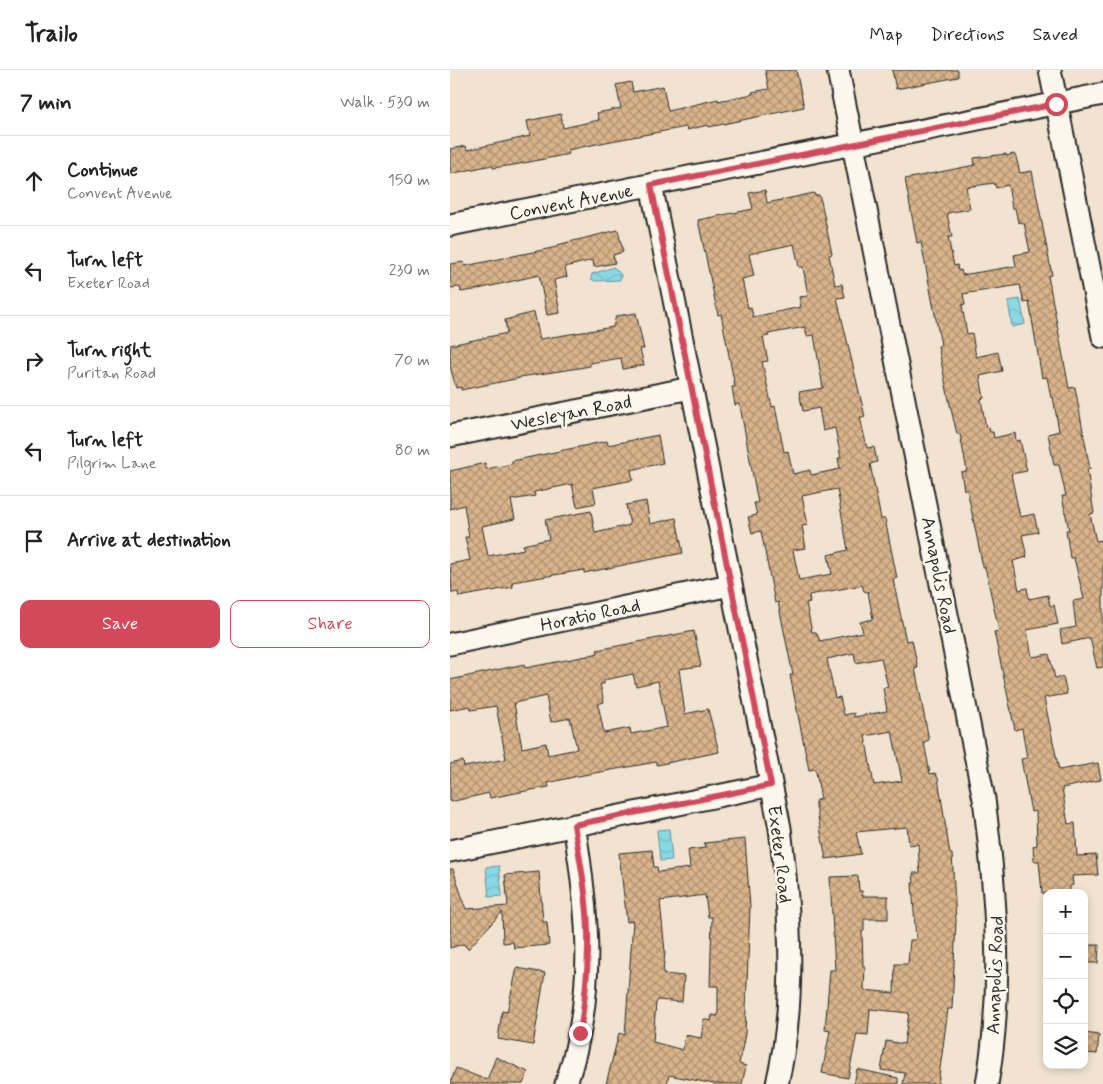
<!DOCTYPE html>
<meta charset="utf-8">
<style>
:root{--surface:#fff;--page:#f6f6f6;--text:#222;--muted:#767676;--line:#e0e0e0;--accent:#d1495b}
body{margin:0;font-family:Mynerve,sans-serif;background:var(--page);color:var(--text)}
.controls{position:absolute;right:15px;bottom:15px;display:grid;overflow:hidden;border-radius:10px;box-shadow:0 2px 8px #0003}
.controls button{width:45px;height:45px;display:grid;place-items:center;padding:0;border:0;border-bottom:1px solid var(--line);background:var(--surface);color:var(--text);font:25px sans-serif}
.stop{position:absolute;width:15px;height:15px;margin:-11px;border:4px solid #d1495b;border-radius:50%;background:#fff}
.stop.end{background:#d1495b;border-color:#fff;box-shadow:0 1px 5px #0008}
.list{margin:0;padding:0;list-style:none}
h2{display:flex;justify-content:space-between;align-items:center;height:65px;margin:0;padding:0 20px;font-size:21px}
h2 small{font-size:16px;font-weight:400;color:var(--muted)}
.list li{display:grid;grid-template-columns:32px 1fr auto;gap:15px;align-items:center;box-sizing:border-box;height:90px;padding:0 20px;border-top:1px solid var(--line)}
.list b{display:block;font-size:19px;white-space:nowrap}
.list p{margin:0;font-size:16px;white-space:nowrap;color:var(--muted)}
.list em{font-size:16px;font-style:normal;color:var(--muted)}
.actions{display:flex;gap:10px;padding:15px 20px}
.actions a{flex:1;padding:11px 0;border:1px solid var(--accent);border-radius:10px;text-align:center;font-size:18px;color:var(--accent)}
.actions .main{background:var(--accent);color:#fff}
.icon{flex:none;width:28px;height:28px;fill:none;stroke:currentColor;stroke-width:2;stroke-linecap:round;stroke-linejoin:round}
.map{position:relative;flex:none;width:653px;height:1014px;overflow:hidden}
header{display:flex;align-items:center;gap:30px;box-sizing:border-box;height:70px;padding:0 25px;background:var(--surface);border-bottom:1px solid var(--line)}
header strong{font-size:24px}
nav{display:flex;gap:28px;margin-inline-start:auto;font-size:18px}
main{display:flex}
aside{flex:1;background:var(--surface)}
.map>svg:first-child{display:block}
.water{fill:url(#water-waves);stroke:#63939b}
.building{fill:url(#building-cross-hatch);stroke:#2b2b2b;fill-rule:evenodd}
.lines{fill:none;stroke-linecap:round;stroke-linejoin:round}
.minor-casing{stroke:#2b2b2b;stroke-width:25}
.minor{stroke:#fbf7ec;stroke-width:21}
.route{stroke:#d1495b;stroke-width:6}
.labels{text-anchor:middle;stroke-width:5;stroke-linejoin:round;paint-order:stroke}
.street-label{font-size:19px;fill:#2b2b2b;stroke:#fbf7ec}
</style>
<header>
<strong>Trailo</strong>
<nav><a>Map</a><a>Directions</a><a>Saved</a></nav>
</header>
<main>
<aside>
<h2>7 min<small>Walk · 530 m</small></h2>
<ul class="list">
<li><svg class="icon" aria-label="ahead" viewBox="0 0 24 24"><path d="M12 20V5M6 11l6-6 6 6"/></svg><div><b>Continue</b><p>Convent Avenue</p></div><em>150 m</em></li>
<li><svg class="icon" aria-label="left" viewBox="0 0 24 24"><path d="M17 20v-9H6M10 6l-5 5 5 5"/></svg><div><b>Turn left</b><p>Exeter Road</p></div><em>230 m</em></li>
<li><svg class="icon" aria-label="right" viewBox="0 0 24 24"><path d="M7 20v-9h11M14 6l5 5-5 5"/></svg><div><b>Turn right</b><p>Puritan Road</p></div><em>70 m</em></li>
<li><svg class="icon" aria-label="left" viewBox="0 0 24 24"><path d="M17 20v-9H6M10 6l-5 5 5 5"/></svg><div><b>Turn left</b><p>Pilgrim Lane</p></div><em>80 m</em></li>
<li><svg class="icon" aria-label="arrive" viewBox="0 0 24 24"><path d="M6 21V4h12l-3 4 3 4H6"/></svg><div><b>Arrive at destination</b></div></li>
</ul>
<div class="actions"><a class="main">Save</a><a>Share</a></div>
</aside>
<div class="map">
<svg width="653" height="1014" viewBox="0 0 653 1014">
<defs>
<pattern id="water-waves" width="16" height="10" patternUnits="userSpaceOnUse" patternTransform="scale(1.25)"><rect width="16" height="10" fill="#89d9e5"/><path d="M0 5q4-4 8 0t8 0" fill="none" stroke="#76bac5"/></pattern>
<pattern id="building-cross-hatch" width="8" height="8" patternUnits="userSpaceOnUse" patternTransform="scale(1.25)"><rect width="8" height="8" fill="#d9b48b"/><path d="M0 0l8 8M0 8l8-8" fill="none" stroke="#b09372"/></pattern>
</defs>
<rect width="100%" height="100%" fill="#f1e3cf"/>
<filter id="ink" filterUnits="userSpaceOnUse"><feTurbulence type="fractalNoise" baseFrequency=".02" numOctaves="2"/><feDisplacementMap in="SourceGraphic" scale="10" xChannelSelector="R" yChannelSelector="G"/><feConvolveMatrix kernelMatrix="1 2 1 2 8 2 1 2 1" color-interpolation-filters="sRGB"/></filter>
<g filter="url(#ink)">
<path class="water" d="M164,197L171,205L170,210L145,211L141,209L142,204Z
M570,229L575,254L562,257L558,231Z
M219,759L222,790L210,791L207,760Z
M49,796L52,826L39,827L36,797Z"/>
<path class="building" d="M315,0H346L354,37L259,57L258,55L237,60L236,57L156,72L118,80L119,84L64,95L43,98L42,95L0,104V79L16,76L17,80L80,66L77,51L111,44L113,58L149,50L147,43L171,38L166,15L181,12L183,22L213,16L218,41L268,29V31L303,24L302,22L319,19Z
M442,0H508V7L446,19Z
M556,84V86L564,84L566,87L570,103L582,101L602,205L598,206L619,318L625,317L640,399H637L644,443L640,444L646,471L651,470L653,479V597L647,598L640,568L612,574L610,560L626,557L623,531L634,529L624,488H620L616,460H619L612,426H616L609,395H604L598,364L609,361L603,327L601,328L597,307L592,308L579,232L574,233L570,215L513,224L515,234L512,235L517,264L522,263L526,287L548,282L552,301L530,306L534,328L531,329L536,358L539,357L540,362H543L544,368L565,363L566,371L570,370L577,401L561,404L570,447L584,444L588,462L572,465L577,487L563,491L569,520L577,518L579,529L598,525L600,536L604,535L608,554L577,560L582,587L599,584L605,608L613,607L617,624L594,628L609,700L648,693L651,710L612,718L618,754L625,753L627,786L646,785L648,805L622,806L623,815L620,816V823H592L589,791H584L583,776L587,775L586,741L581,742L571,689L577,688L572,658L565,660L544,562L549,561L535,497H533L517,419L514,420L511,402L517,401L510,364H507L500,335L488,276L491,275L482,229L471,172L467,173L455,109L525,95L524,88ZM544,113L546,118L558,115L562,138H565L568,152L574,153L580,182L564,185L566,196L512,205L511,200L508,201L507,195L504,196L498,167H502L497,143L520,139L516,117Z
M315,120L317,133L364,123L365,126L369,125L371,131L382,184L379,185L385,215L392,214L395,227L387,228L415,347H410L417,378L424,377L427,392L420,394L431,449H435L447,508L443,509L456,571L462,570L468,598H465L479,670L474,672L480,704L485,703L488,708L500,784H502L506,851L502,939H498L488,1014H453L455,1003L431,1000L436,971L454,974L459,943L420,939L418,965L407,964L398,1008L372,1003L380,961L375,960L380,900H385L380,807L408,806L409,821H412V826H438V849H414V861H412L413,896H415L414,920L444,923L445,894H458L460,870H466L462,813H464L463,803H470L468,774L459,775L457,757L406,762L411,784L376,789L365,731L371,729L366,702L365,699L359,700L340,605H343L328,532L325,533L311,461L302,463L298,447L307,445L304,433H308L290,336L289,334L285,335L282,317H285L271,244L268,245L248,150L303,139L299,123ZM344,174L349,197H353L358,226L349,227L351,237L303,247L301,237L298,238L292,209L304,206L299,184ZM355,257L357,266L364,265L373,318L349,322L353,341L369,338L373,361L385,358L391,388H388L390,399L361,405L360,400L343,404L338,381L334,382L325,336L322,337L312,292L318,291L313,267L319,266L318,264ZM387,419L398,480L378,485L382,504L349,510L343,480L356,478L352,456L358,455L352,426ZM412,515L414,521L418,522L423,549L410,552L413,562L370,571L366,562H362L356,533L360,532L359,525ZM404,583L406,593L431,588L438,617L433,618L437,641L404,647V643L394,645L390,627L385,628L377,589ZM442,661L452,711L424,715L415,666Z
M168,160L173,182L163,185L165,193L144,197L143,190L115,197L117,207L104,210L110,243L97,245L89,205L24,220L11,222L10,217L0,218V194L14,192L15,196L107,177V175Z
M84,242L90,269L163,257L166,246L186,243L194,279H190L194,295L173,299L171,288L140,293V296L129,298L70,307V308L11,320V317L6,318L0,296V275L57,263L55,250Z
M208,365L213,393L181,400L183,410L143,418L146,433L127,437L122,414L84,422L85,426L61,430L65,449L32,456L38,486L74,479L73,475L99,469L95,450L141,441L145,463L180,455L176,435L196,431L200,454L226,448L233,483L134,503V500L62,512L63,517L9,527L8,522L2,523L0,494L20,490L15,467H19L14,435L0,439V401L35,393L36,399L62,394V391L157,371L158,375Z
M244,561L251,596L229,599L235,644L258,639L269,682L207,695L206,692L128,706L98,713L99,717L81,720L40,728L39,723L0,732V694L13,691L14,697L56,689L46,636L21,640L20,636L0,640V610L74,594L75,598L137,586L148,583L147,580ZM183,604L186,616L208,611L217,657L181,664L180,658L154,663L148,634L154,632L150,614H154V610ZM96,626L101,652L120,648L127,679L98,685L96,673L72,678L64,633Z
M295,769L300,837L295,964L289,994L296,996L292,1014H264L219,1005L217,1014H156L169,963L175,965L183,851L177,852L169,783L202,780L204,797H207L208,802L240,798L238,780L255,778L254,773ZM255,825L258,847H262L260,916H268V946L262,945L261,951L254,949L251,968L235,965L233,980L203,972L206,933L208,930L232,932L234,906L213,904L215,882L210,831Z
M0,799H3L16,839L58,836L55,805L89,802L93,852H97L99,875L64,878L63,872L53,873L52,842L18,879L13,874L0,878Z
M634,875H649L648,893H634Z
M67,898L95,903L83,975L48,969L52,941L57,942Z
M634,963L649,965L647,984L634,983Z
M46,987L78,1002L73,1014H0L6,998L37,1010Z
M407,999L448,1008V1014H404Z"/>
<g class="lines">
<defs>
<path id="minor" d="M388,0L534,729C546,824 554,919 537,1014
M600,0L653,267
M201,115L330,758C340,843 347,930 327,1014
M0,155L653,24
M0,366L241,318
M0,574L280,515
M0,781L321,715
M116,1014C146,925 139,845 124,755"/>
</defs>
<use href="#minor" class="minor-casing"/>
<use href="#minor" class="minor"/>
</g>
</g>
<g class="lines" filter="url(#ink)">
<path class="route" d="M130,963C135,929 139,895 138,861C137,825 130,790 124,755L321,715L201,115L606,34"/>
</g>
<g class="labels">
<g class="street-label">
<text transform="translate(121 131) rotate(-11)" y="7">Convent Avenue</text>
<text transform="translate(121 342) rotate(-11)" y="7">Wesleyan Road</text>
<text transform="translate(490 505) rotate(79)" y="7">Annapolis Road</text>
<text transform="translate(140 544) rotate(-12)" y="7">Horatio Road</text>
<text transform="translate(331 784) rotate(83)" y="7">Exeter Road</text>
<text transform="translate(544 905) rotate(-88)" y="7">Annapolis Road</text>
</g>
</g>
</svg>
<div class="controls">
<button>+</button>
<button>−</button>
<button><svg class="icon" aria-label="locate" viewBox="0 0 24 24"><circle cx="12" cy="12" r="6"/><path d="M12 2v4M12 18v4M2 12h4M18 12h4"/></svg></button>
<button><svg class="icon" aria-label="layers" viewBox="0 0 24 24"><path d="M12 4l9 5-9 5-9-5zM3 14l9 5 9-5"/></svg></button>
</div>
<div class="stop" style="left:606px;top:34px"></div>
<div class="stop end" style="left:130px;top:963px"></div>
</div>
</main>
